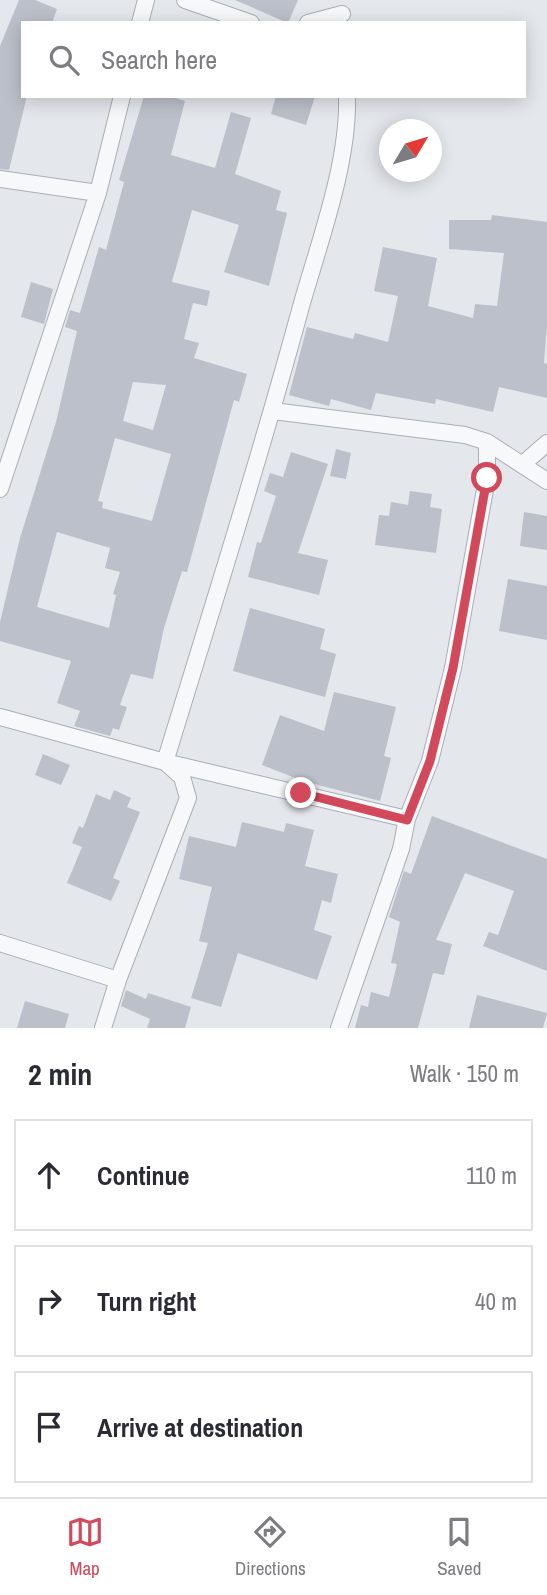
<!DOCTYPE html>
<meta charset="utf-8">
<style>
:root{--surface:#fff;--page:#f7f7f7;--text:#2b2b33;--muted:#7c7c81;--line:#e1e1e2;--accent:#d1495b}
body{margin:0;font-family:"Archivo Narrow",sans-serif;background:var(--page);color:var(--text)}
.compass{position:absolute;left:379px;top:119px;width:63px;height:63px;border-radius:50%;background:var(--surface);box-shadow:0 4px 18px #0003;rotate:52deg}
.stop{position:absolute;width:21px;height:21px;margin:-16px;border:5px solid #d1495b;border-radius:50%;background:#fff}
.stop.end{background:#d1495b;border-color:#fff;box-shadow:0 2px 7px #0008}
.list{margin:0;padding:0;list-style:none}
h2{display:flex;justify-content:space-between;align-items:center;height:91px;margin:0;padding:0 28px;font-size:30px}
h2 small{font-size:23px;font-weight:400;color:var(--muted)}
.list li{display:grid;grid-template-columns:46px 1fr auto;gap:21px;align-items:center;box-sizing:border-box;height:112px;margin:0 14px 14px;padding:0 14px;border:2px solid var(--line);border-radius:0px}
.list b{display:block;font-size:26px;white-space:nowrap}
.list em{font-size:23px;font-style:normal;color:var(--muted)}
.icon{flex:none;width:38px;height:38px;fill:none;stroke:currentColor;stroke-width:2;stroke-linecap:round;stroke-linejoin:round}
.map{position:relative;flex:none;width:547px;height:1028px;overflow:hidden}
.search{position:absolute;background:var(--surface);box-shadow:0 4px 18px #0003;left:21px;right:21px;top:21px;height:77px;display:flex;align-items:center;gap:18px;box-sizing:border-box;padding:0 24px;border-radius:0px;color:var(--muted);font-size:26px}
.sheet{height:469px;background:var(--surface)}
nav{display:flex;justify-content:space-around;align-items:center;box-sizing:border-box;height:98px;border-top:2px solid var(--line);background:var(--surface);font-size:19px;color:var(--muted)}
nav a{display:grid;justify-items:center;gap:4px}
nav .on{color:var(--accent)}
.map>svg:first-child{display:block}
.building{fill:#bbc0ca;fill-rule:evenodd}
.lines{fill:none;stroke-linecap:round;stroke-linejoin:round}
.street-casing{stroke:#a9aeb7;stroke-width:18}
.street{stroke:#f7f8fa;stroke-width:16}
.route{stroke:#d1495b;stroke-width:9}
</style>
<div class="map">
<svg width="547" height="1028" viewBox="0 0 547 1028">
<rect width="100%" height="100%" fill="#e4e7ec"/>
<path class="building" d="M19,0H35L57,9L52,23H23V96H27L9,170L0,169V46Z
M235,0H298L288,23Z
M144,96H168L185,101L171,155L215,168L231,112L251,118L235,174L281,191L276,210L287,213L269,286L224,272L239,225L192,210L172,282L210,291L207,306L193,303L184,339L199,343L194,358L247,374L239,402L234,400L187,572L182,571L164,628L153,679L131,674L120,705L127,707L119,730L113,728L110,736L74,726L80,711L57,703L71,661L0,641V622L20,538L56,422L77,331L65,327L70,310L80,313L99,247L106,250L124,182L119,180ZM133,382L166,385L153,430L123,421ZM115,438L171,454L152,521L102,508L103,502L98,501ZM57,532L110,548L105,568L120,572L113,594L116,595L109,628L37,607Z
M276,96H315L306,125L271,114Z
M492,215L547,222V325L544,363L547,364V398L499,387L493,412L436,399L435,404L376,393L371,410L331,399L329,406L289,395L307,327L353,339L355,333L388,342L398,296L374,291L383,247L437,258L428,306L473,318L475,304L497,306L504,253L449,249V220H491Z
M31,282L53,289L44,324L21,317Z
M336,449L351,453L346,479L330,476Z
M291,452L328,464L298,553L328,560L319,595L248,577L257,542L261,543L276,496L264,491L270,473L283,477Z
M410,491L432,494L430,507L442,509L436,553L375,545L379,515L389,516L391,502L408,505Z
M524,512L547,516V550L520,546Z
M508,579L547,586V640L499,631Z
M250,608L325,629L320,649L336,654L325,697L233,671Z
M334,692L396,707L384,756L391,758L380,801L303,781L262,765L280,715L324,731Z
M43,754L70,765L61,785L35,775Z
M114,790L131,798L127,807L140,812L113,878L120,881L111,901L67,883L82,847L72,843L79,826L83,828L96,794L110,800Z
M432,816L547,859V971L483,946L489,932L498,935L514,891L465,873L436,940L452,944L444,975L433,973L418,1028H355L361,1005L368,1007L371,992L389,997L397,964L391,963L400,922L389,917L404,871L411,874Z
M242,822L284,832L286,823L314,830L305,866L338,874L331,903L322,900L314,930L332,936L317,980L238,953L221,1007L191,998L208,943L199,941L212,887L179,879L189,836L236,847Z
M126,990L146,999L148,993L191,1007L185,1028H147L150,1019L121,1006Z
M477,995L547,1013L543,1028H469Z
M25,1001L69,1014L65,1028H17Z"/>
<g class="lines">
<defs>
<path id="street" d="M185,0L251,23
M140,23L146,0
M308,23L342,14
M0,179L98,193
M273,411L465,435L487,442L547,481
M524,463L547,443
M0,489L98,193L122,96
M0,717L165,762L407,819
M0,943L118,980
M103,1028L118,980L188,798L182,777L165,762C212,609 260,457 302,303C320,240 349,162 347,96
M339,1028L401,849L407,819L430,761L453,668L487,478V442"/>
</defs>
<use href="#street" class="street-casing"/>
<use href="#street" class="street"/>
</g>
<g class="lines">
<path class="route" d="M301,793L407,820L430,761L453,668L487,478"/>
</g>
</svg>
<svg class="compass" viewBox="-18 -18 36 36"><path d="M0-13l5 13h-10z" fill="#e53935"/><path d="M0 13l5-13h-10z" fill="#7c7c81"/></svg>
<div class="stop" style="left:487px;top:478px"></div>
<div class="stop end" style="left:301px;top:793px"></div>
<div class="search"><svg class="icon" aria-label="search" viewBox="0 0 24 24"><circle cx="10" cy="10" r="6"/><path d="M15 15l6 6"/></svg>Search here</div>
</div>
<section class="sheet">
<h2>2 min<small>Walk · 150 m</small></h2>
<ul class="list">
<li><svg class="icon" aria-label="ahead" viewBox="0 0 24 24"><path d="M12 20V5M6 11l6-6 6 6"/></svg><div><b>Continue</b></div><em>110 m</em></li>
<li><svg class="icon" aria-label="right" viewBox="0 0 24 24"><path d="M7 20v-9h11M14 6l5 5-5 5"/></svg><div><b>Turn right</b></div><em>40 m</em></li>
<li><svg class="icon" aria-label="arrive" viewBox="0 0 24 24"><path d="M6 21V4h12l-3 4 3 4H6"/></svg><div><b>Arrive at destination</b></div></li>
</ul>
</section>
<nav>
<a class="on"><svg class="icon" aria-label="map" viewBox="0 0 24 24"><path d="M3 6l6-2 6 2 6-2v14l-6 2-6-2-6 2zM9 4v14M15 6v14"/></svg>Map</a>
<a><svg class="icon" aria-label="directions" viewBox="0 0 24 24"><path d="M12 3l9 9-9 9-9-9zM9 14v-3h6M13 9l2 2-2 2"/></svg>Directions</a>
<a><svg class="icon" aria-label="saved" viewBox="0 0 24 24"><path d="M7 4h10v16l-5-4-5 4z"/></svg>Saved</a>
</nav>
